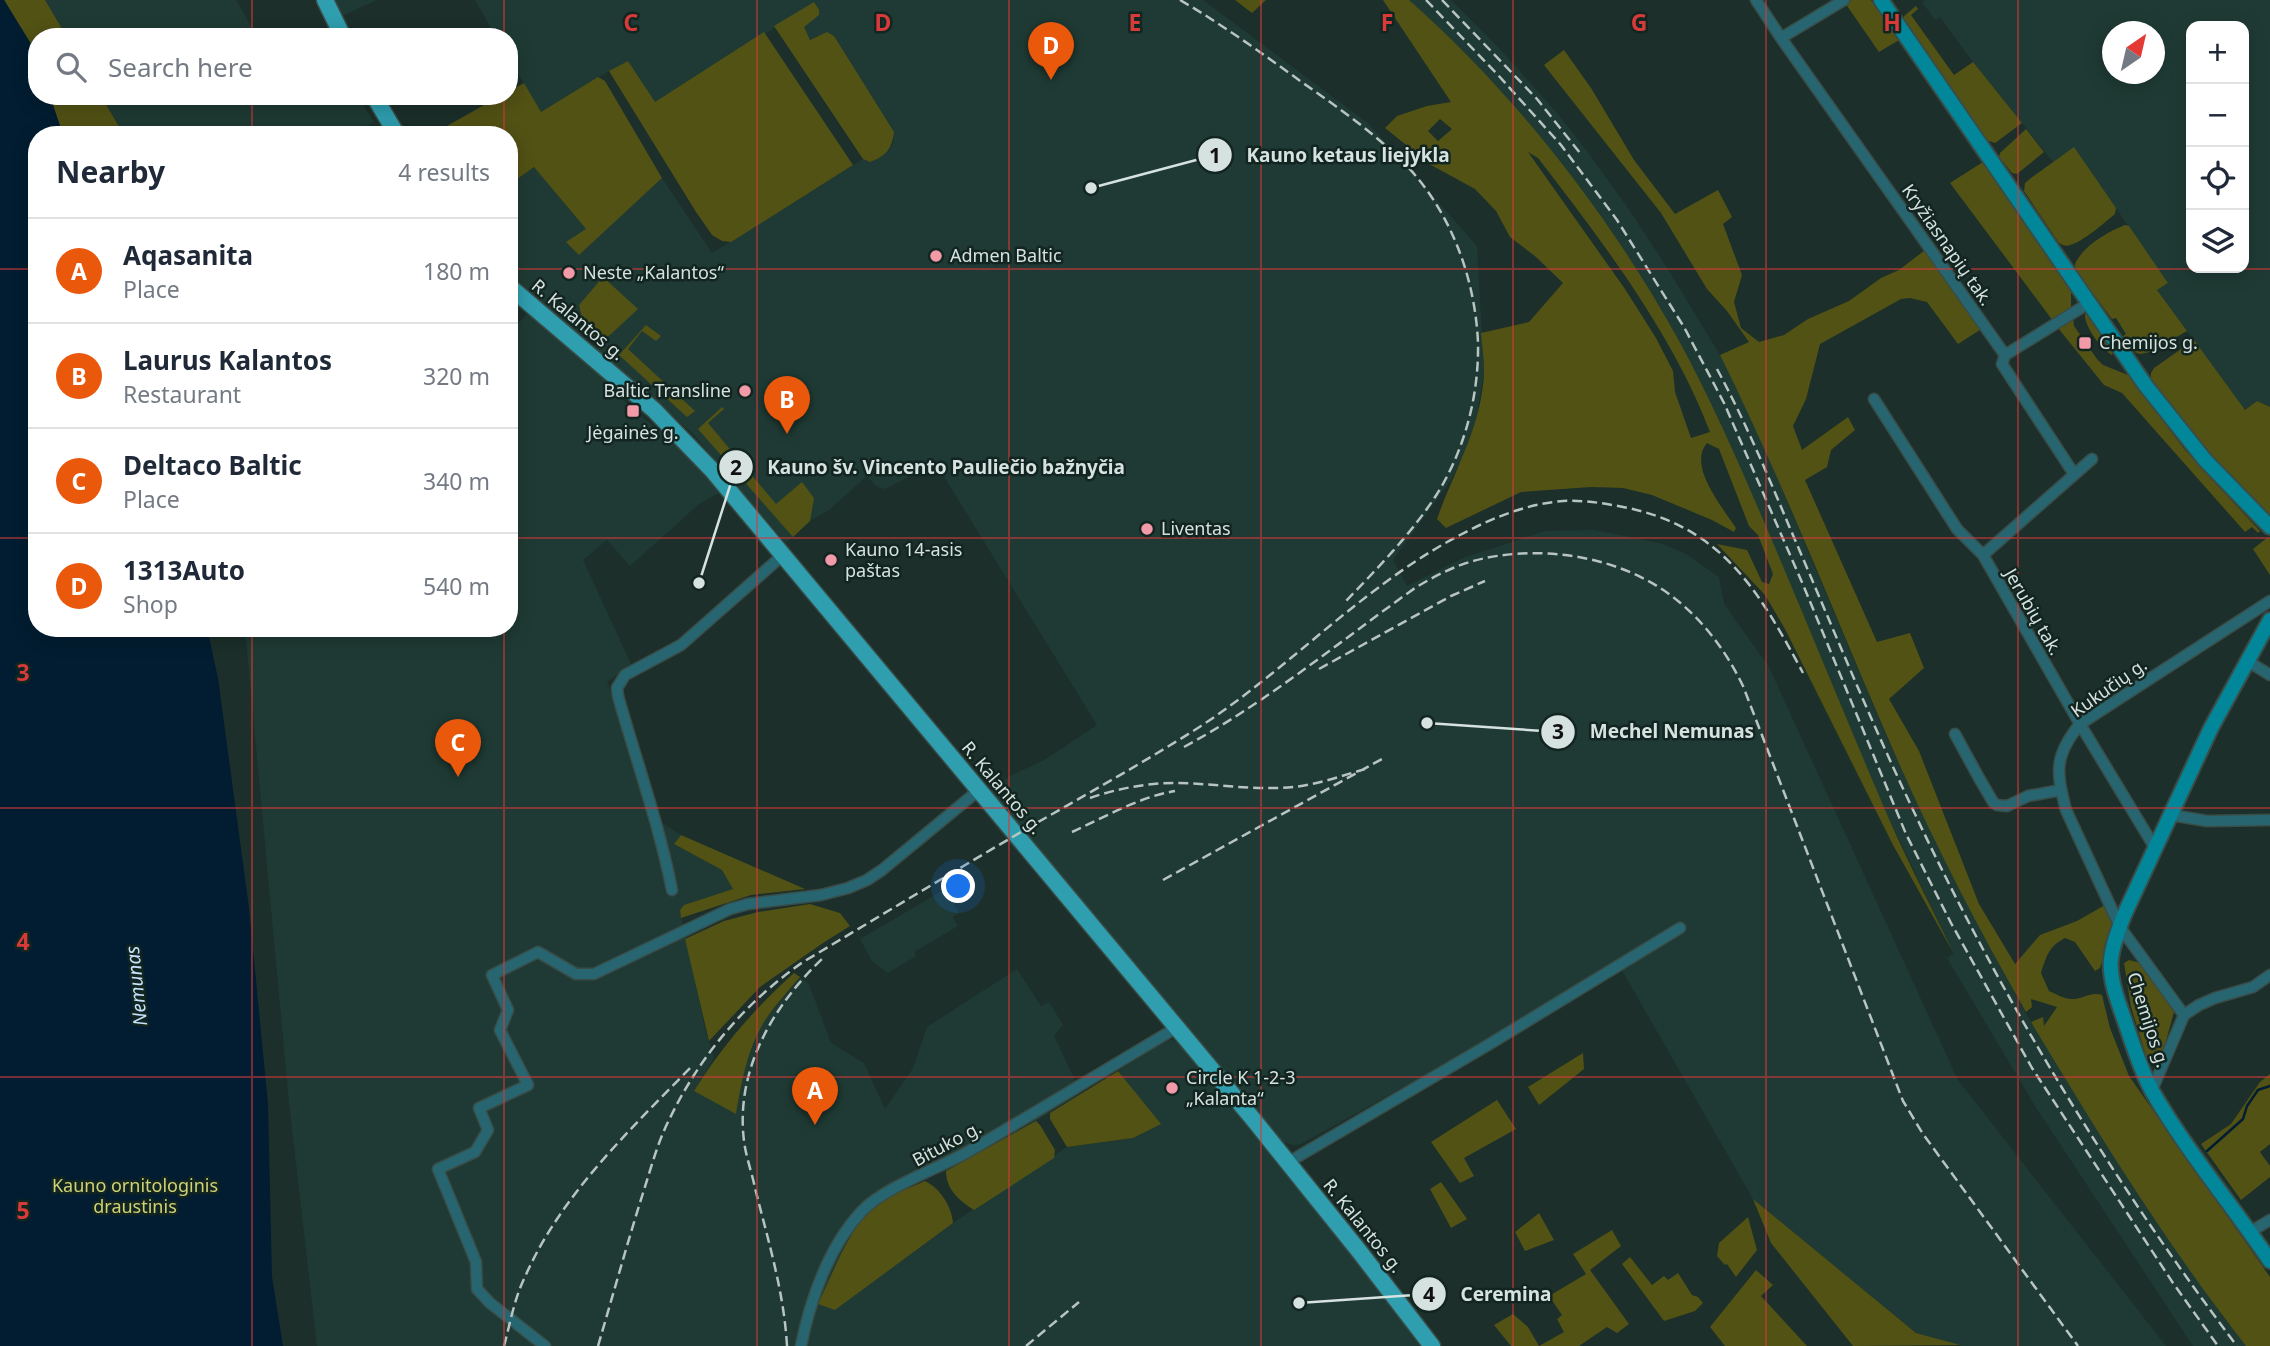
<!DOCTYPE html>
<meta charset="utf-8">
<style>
:root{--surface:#fff;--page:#f6f6f7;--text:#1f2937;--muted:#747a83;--line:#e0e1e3;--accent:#ea580c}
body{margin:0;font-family:"Noto Sans",sans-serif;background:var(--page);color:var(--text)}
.controls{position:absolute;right:21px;top:21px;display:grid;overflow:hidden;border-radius:14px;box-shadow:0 4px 18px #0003}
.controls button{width:63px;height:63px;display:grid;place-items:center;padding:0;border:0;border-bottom:2px solid var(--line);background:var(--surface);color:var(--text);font:35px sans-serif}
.compass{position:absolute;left:2102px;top:21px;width:63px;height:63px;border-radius:50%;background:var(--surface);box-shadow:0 4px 18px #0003;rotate:34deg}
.you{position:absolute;left:959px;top:887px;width:24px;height:24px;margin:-18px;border:5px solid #fff;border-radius:50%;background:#1a73e8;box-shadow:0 0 0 10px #1a73e833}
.badge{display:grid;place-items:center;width:46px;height:46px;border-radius:50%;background:var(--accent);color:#fff;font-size:23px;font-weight:700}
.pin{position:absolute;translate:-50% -58px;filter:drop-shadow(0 2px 4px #0008)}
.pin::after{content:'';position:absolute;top:37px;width:24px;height:21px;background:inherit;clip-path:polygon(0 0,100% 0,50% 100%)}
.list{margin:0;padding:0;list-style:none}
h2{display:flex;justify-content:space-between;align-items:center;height:91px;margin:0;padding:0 28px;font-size:30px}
h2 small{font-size:23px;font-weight:400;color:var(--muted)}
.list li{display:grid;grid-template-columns:46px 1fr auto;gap:21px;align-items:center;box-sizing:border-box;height:105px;padding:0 28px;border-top:2px solid var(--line)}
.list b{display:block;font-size:26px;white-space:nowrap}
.list p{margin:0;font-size:23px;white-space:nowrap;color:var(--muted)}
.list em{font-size:23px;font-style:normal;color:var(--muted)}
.icon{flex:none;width:38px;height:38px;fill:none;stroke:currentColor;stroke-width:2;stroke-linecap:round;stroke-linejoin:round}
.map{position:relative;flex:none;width:2270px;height:1346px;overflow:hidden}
.search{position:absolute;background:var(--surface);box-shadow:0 4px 18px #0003;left:28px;top:28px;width:490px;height:77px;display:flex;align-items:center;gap:18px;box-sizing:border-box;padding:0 24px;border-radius:28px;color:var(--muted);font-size:26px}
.panel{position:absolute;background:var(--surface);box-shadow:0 4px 18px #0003;left:28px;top:126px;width:490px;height:511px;border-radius:28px}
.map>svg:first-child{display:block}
.built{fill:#1f3a34;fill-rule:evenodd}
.green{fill:#525215;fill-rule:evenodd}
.water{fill:#021d31}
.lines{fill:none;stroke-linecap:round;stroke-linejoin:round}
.stream{stroke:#021d31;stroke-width:2.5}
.minor-casing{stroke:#3a4c47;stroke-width:13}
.secondary-casing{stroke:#3a4c47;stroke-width:18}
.primary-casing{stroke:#3a4c47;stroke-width:19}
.minor{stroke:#276671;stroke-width:10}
.secondary{stroke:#018799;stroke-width:14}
.primary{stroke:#2f9eaf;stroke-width:16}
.rail{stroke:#b7c4c1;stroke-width:2.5;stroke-dasharray:10 5;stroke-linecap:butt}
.grid{fill:none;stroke:#d63b3a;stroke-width:2;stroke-opacity:0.55}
.poi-dot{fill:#f39aa9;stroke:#132520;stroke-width:2.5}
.labels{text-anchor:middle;stroke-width:5;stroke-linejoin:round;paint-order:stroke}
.street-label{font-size:18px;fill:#d6e2df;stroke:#132520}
.poi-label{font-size:18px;fill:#d6e2df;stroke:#132520;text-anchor:start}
.park-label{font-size:18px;fill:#d0d276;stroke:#132520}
.water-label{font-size:19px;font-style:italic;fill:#c6e3fc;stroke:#132520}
.grid-label{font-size:23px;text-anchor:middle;font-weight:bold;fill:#d63b3a;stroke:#132520;stroke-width:5;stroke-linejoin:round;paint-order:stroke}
.leader{fill:none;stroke:#d6e2df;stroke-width:2.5}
.callout-dot{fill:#d6e2df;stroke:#132520;stroke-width:2.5}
.mark-label{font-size:21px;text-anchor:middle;font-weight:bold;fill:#111}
.callout-label{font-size:19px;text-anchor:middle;font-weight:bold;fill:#d6e2df;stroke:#132520;stroke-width:5;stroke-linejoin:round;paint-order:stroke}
</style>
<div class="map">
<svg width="2270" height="1346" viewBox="0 0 2270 1346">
<rect width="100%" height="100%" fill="#1c2f2a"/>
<path class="built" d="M45,0H236L258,37H67Z
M335,0H377L342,16Z
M475,0H1203L1369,124L1477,246L1484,371L1477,415L1463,457L1451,480L1393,560L1407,586L1463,558L1545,531L1595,530L1663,544L1686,554L1719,577L1724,604L1769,667L1958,1080L2166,1346H1961L1916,1333L1753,1199L1620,967L1301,1144L1294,1145L1283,1142L990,791L1010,776L1046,759L1097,725L940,470L929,467L885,489L877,487L867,476L829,510L810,521L786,543L694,435L592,346L610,335L579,305L584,328L580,335L509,273V185L534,167L586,229L579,254L662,178L712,253L863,159L870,162L889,150L893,143L894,132L822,34L810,40L803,27L814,3L655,103L628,61L609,71L541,112L509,59V37H496Z
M1409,0H1451L1499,48L1557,113L1589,154L1626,205L1666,266L1720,355L1755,426L1890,745L1940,849L2005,976L2031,1022L2223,1317L2246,1346H2193L2035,1106L1947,958L1954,954L1881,802L1678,339L1610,229L1540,136L1512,104Z
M1925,0H2270V407L2257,401L2245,411L2157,290L2168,283L2074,148L2053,162L1973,62L1940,17L1935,20L1922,2ZM2191,26H2244V268H2191ZM2112,32H2154V74H2112Z
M101,96H363L365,108L374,122L352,135H124Z
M527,314L611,384L619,396L644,419L662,432L682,449L720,492L699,504L630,566L607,540L583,560L631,664L607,682L659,821L681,835L674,844L722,870L733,889L684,905L680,910L705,1028L714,1058L694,1091L736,1113L744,1068L757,1034L768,1016L800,977L809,984L831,1043L864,1063L885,1109L913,1068L927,1027L1017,969L1041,1006L1049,1002L1063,1025L1054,1036L1081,1093L1036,1121L983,1151L876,1204L835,1310L953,1223L1067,1147L1133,1138L1160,1124L1118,1071L1165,1041L1172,1040L1177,1042L1343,1244L1422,1346H317L289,1102L245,628H509V333Z
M945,889L959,913L953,917L958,926L914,952L916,956L888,973L872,961L860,939Z"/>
<path class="green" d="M4,0H45L67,37H37V60L31,44Z
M1235,0H1266L1252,13Z
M1383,0H1409C1517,96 1608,213 1678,339C1712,401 1740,466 1768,531C1806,620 1842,709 1880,798C1902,851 1929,902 1954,954L1893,845L1785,629L1765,595L1717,544L1747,550L1762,582L1769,584L1773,574L1758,535L1749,526L1719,449L1707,443C1687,466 1723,508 1736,528L1734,532L1712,520L1652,495L1623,488L1591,487L1521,492L1446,528L1437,519C1454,471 1483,423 1484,371C1484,358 1482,345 1481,333L1529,322L1563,283L1536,257L1510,237L1496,211L1475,189L1431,165L1385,128L1397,116L1427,106L1451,102ZM1440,119L1452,129L1438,141L1428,131ZM1528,152L1538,158C1602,241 1673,334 1710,432L1691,438L1675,392L1673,371L1656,338L1625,289Z
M1851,0H1871L1899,40L1879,52L1845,3Z
M814,2L819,10V15L804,27L810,40L827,32L834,36L894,132C892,149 886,156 870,162L863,159L774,26Z
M1916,6L1918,9L1911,15L1954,75L1973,62L2022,123L1995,143L1986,140L1904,20V16Z
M764,32L853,165L731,242L722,241L712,235L696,212L609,71L628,61L655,102Z
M1564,50L1591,88L1634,160L1675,214L1718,190L1732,217L1723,224L1742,275L1734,302L1741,328L1759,342L1784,335L1808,319L1849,301L1881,278L1899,270L1929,247L1986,326L1958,344L1927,302L1910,298L1901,299L1820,344L1806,399L1793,426L1802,450L1848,417L1855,430L1831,450L1827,467L1805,480L1877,642L1910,633L1924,668L1889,699L1919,751L1979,904L2015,964L2040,935L2077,921L2105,905L2114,924L2100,968L2095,971L2075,942L2065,938C2049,946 2046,957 2041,973L2049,991C2056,994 2064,999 2072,999C2084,999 2091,991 2102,995L2110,1028L2129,1076L2270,1277V1346H2246C2166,1244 2098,1133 2031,1022L2043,1017L2044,1026L2057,1007L2031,999L2032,1007L2026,1012C1976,925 1930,835 1890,743C1834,614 1783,482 1720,355L1749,342L1727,311L1707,289L1661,213L1544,65Z
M598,77L605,81L662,178L579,255L566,242L586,229L534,167L509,185V135H431L500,96H509V91L524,83L541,112Z
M50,96H101L124,135H63Z
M2026,129L2044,152L2017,174L2012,173L1999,157L2000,153Z
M2074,147L2116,208L2115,214C2105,222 2083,242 2070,245C2065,247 2063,245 2059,243L2024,191L2025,183L2031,178Z
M1983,162L2071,290V308L2053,321L1950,183Z
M2125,225L2129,226L2168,283L2157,290L2187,331L2150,352L2140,354L2134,352L2123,336L2126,334L2116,318L2112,319L2076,271L2075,264C2083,246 2107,232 2125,225Z
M603,277L638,309L610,335L599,342L584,328L579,305Z
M2085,314L2091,316L2113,350L2112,355C2101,349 2084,326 2085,314Z
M2073,318L2074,326L2097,359L2103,365L2128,375L2185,450L2260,531L2258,533L2252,527L2245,532L2122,393L2104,385L2058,328Z
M646,325L661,336L656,341L642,331L628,349L695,411L687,417L619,355Z
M2194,340L2245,410L2257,401L2270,407V516L2213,459L2151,380V373L2154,368Z
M722,407L724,409L708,423L776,504L802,482L814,498L810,521L793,537L698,429Z
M2268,537L2270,539V575L2253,549Z
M681,835L805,889L751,895L681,918L680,910L684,905L733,889L722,870L674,844Z
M810,904L840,913L850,926L823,943L760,987L709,1041L685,939L724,921L758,912Z
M2129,960L2141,963L2174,1012L2160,1063L2148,1062L2131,1007L2124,963Z
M794,973L800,977C789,990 778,1002 768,1016C748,1045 742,1079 736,1114L694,1091C722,1046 755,1008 794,973Z
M1583,1053L1584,1069L1539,1105L1528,1087Z
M1118,1071L1161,1124L1133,1138L1067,1147L1050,1119V1113Z
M2270,1074V1144L2260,1152L2270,1166V1177L2241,1200L2201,1144L2231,1124L2260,1082Z
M1497,1100L1516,1129L1464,1158L1474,1176L1460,1183L1431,1142Z
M1036,1121L1040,1125L1055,1150L1054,1158L974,1210C960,1201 946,1190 946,1171Z
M925,1181C940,1188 952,1207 953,1223L835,1310L818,1304C832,1275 851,1224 876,1205C890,1194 910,1188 925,1181Z
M1441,1182L1467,1219L1451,1228L1430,1189Z
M1753,1199L1916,1333L1960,1345L1853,1346L1771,1243Z
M1539,1213L1554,1240L1525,1251L1515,1232Z
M1748,1217L1757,1250L1736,1277L1727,1264L1725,1265L1717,1256L1719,1243Z
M1612,1230L1621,1246L1590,1270L1629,1324L1617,1333L1607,1327L1579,1346H1511L1494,1325L1513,1314L1528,1327L1539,1346L1564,1332L1557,1319L1562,1315L1549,1296L1586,1274L1573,1254Z
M1630,1257L1652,1285L1664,1276L1668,1280L1678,1273L1692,1295L1698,1297L1703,1303L1695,1311L1664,1321L1622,1264Z
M1756,1270L1773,1285L1761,1296L1807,1346H1725L1710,1327Z"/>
<path class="water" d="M0,0H4L31,44L37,60V96H50L63,135H37V628H207L218,678L249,908L268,1104L272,1277L283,1346H0Z"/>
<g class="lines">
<path class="stream" d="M2207,1151L2243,1119L2247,1106L2258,1090L2270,1086"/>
<defs>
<path id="minor" d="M1756,0L1781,38
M1844,0L1781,38L2005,355L2002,364L2074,474
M2005,355L2089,303
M1874,399L1957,529L1983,555L2080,724L2155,848
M1983,555L2092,459
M2249,662L2270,675
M1955,734L1979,778L1993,802L1997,805L2007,806L2028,796L2061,790
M2171,815L2207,821L2270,820
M672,890C659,824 636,760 618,696L617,688L625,675L681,645L783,555
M2184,1015L2120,927L2066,810C2056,771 2054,756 2080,724L2270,601
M2152,1090L2184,1015L2199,1005L2215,998L2253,987L2270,975
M1287,1163L1488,1045L1680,928
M2250,1232L2270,1220
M545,1346L490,1303L477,1289L476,1262L438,1169L475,1152L488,1130L479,1108L528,1085L500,1030L508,1010L492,975L538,952L576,974H594L730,909L748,904L821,895L848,888L867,880L882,870L979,790
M801,1346C810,1300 829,1246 862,1211C882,1189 936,1169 964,1154C1035,1113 1105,1070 1176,1028"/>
<path id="secondary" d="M1881,0L2146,386L2205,460L2270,527
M2270,620L2211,728L2125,913C2119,928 2113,943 2111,959C2109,977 2117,999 2123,1016C2132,1041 2139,1067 2152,1091C2186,1150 2231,1204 2270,1261"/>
<path id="primary" d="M325,0L343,37
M374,96L397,135
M509,286L654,410L712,470L1253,1119L1359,1251L1432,1346"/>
</defs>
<use href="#minor" class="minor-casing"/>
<use href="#secondary" class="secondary-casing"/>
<use href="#primary" class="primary-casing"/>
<use href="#minor" class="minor"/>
<use href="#secondary" class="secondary"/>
<use href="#primary" class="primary"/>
<path class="rail" d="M1180,0C1223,25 1263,54 1303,83C1336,106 1370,130 1399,158C1448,205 1475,274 1478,343C1479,395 1465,449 1437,494C1412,533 1377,569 1345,602
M1426,0L1498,75L1561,145L1617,220L1684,327L1724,403L1804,587L1906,834L1951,923L2032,1068L2173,1283L2218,1346
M1442,0L1537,99L1580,153
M1717,369C1744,419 1767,473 1789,526C1828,616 1865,708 1907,797C1997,991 2108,1175 2237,1346
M1319,669L1451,596L1485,581
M1184,747C1267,702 1339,642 1415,588C1433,577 1452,567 1473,561C1540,543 1624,556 1678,601C1706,624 1727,653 1743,686L1903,1101L1923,1134L2078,1346
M1090,798C1116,789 1146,783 1174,783C1208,783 1242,789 1276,788C1307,788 1335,778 1365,769
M1072,832C1105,817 1139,797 1175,791
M1163,880L1382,759
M504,1346C510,1324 514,1300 524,1279C561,1194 630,1130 693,1065
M598,1346C613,1295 627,1244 643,1193C651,1168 658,1141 670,1118C701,1054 746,1002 803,962C880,916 956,870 1033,825C1089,793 1146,761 1201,726C1291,667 1363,586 1460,535C1492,518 1526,504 1563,501C1583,500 1603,503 1623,507C1722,526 1759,591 1803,673
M787,1346C784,1292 768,1240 755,1188C752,1173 746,1157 744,1141C735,1069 774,1004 825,956
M1026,1346L1079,1302"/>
</g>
<path class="grid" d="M252,0V37M504,0V37M757,0V1346M1009,0V1346M1261,0V1346M1513,0V1346M1766,0V1346M2018,0V1346M252,96V135M504,96V135M0,269H37M509,269H2270M0,538H37M509,538H2270M252,628V1346M504,628V1346M0,808H2270M0,1077H2270"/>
<g class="poi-dot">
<circle cx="936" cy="256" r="7"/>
<circle cx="569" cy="273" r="7"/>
<rect x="2078" y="336" width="14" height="14" rx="3.5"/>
<circle cx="745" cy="391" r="7"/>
<rect x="626" y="404" width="14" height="14" rx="3.5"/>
<circle cx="1147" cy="529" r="7"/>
<circle cx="831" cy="560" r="7"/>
<circle cx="1172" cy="1088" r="7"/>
</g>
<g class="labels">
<g class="street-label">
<text transform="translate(1947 245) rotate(55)" y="6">Kryžiasnapių tak.</text>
<text transform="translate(578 320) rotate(40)" y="6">R. Kalantos g.</text>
<text transform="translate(2033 612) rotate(60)" y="6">Jerubių tak.</text>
<text transform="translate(2109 688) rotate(-35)" y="6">Kukučių g.</text>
<text transform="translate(1002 788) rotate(50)" y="6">R. Kalantos g.</text>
<text transform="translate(2148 1020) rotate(72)" y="6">Chemijos g.</text>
<text transform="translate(947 1144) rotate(-28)" y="6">Bituko g.</text>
<text transform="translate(1363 1226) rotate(51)" y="6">R. Kalantos g.</text>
</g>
<g class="poi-label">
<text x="950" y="262">Admen Baltic</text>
<text x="583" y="279">Neste „Kalantos“</text>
<text x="2099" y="349">Chemijos g.</text>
<text x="731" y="397" text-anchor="end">Baltic Transline</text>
<text x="633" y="439" text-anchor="middle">Jėgainės g.</text>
<text x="1161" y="535">Liventas</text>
<text x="845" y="556">Kauno 14-asis<tspan x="845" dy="21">paštas</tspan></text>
<text x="1186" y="1084">Circle K 1-2-3<tspan x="1186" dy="21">„Kalanta“</tspan></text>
</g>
<g class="park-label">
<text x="135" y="1192">Kauno ornitologinis<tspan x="135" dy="21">draustinis</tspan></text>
</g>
<g class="water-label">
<text transform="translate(136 986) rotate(-96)" y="7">Nemunas</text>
</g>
</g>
<g class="grid-label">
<text x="631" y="31">C</text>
<text x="883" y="31">D</text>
<text x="1135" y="31">E</text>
<text x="1387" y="31">F</text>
<text x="1639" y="31">G</text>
<text x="1892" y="31">H</text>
<text x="23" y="681">3</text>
<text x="23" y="950">4</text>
<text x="23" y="1219">5</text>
</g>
<path class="leader" d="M1091 188L1215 155M699 583L736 467M1427 723L1558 732M1299 1303L1429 1294"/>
<g class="callout-dot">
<circle cx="1091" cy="188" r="7"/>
<circle cx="699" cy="583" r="7"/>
<circle cx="1427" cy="723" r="7"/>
<circle cx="1299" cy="1303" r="7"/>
<circle cx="1215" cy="155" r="18"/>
<circle cx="736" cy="467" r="18"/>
<circle cx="1558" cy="732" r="18"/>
<circle cx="1429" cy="1294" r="18"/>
</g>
<g class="mark-label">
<text x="1215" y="163">1</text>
<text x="736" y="475">2</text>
<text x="1558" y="739">3</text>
<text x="1429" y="1302">4</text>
</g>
<g class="callout-label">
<text x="1348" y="162">Kauno ketaus liejykla</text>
<text x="946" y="474">Kauno šv. Vincento Pauliečio bažnyčia</text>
<text x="1672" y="738">Mechel Nemunas</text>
<text x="1506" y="1301">Ceremina</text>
</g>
</svg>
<div class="controls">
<button>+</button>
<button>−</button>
<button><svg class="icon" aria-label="locate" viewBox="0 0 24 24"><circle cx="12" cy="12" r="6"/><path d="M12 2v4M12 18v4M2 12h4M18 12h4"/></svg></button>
<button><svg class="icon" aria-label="layers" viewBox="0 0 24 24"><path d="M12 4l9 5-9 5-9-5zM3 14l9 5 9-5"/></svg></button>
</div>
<svg class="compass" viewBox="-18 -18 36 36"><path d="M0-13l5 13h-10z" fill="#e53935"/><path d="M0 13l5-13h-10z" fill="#747a83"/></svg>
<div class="you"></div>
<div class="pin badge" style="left:815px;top:1125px">A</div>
<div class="pin badge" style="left:787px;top:434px">B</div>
<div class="pin badge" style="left:458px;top:777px">C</div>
<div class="pin badge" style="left:1051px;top:80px">D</div>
<div class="search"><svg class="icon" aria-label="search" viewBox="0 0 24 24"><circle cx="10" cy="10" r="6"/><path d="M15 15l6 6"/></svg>Search here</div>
<section class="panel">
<h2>Nearby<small>4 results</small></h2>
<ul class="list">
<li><span class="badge">A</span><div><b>Aqasanita</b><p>Place</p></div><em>180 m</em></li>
<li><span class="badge">B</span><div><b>Laurus Kalantos</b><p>Restaurant</p></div><em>320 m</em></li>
<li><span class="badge">C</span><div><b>Deltaco Baltic</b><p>Place</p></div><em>340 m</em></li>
<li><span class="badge">D</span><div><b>1313Auto</b><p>Shop</p></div><em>540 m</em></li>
</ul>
</section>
</div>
